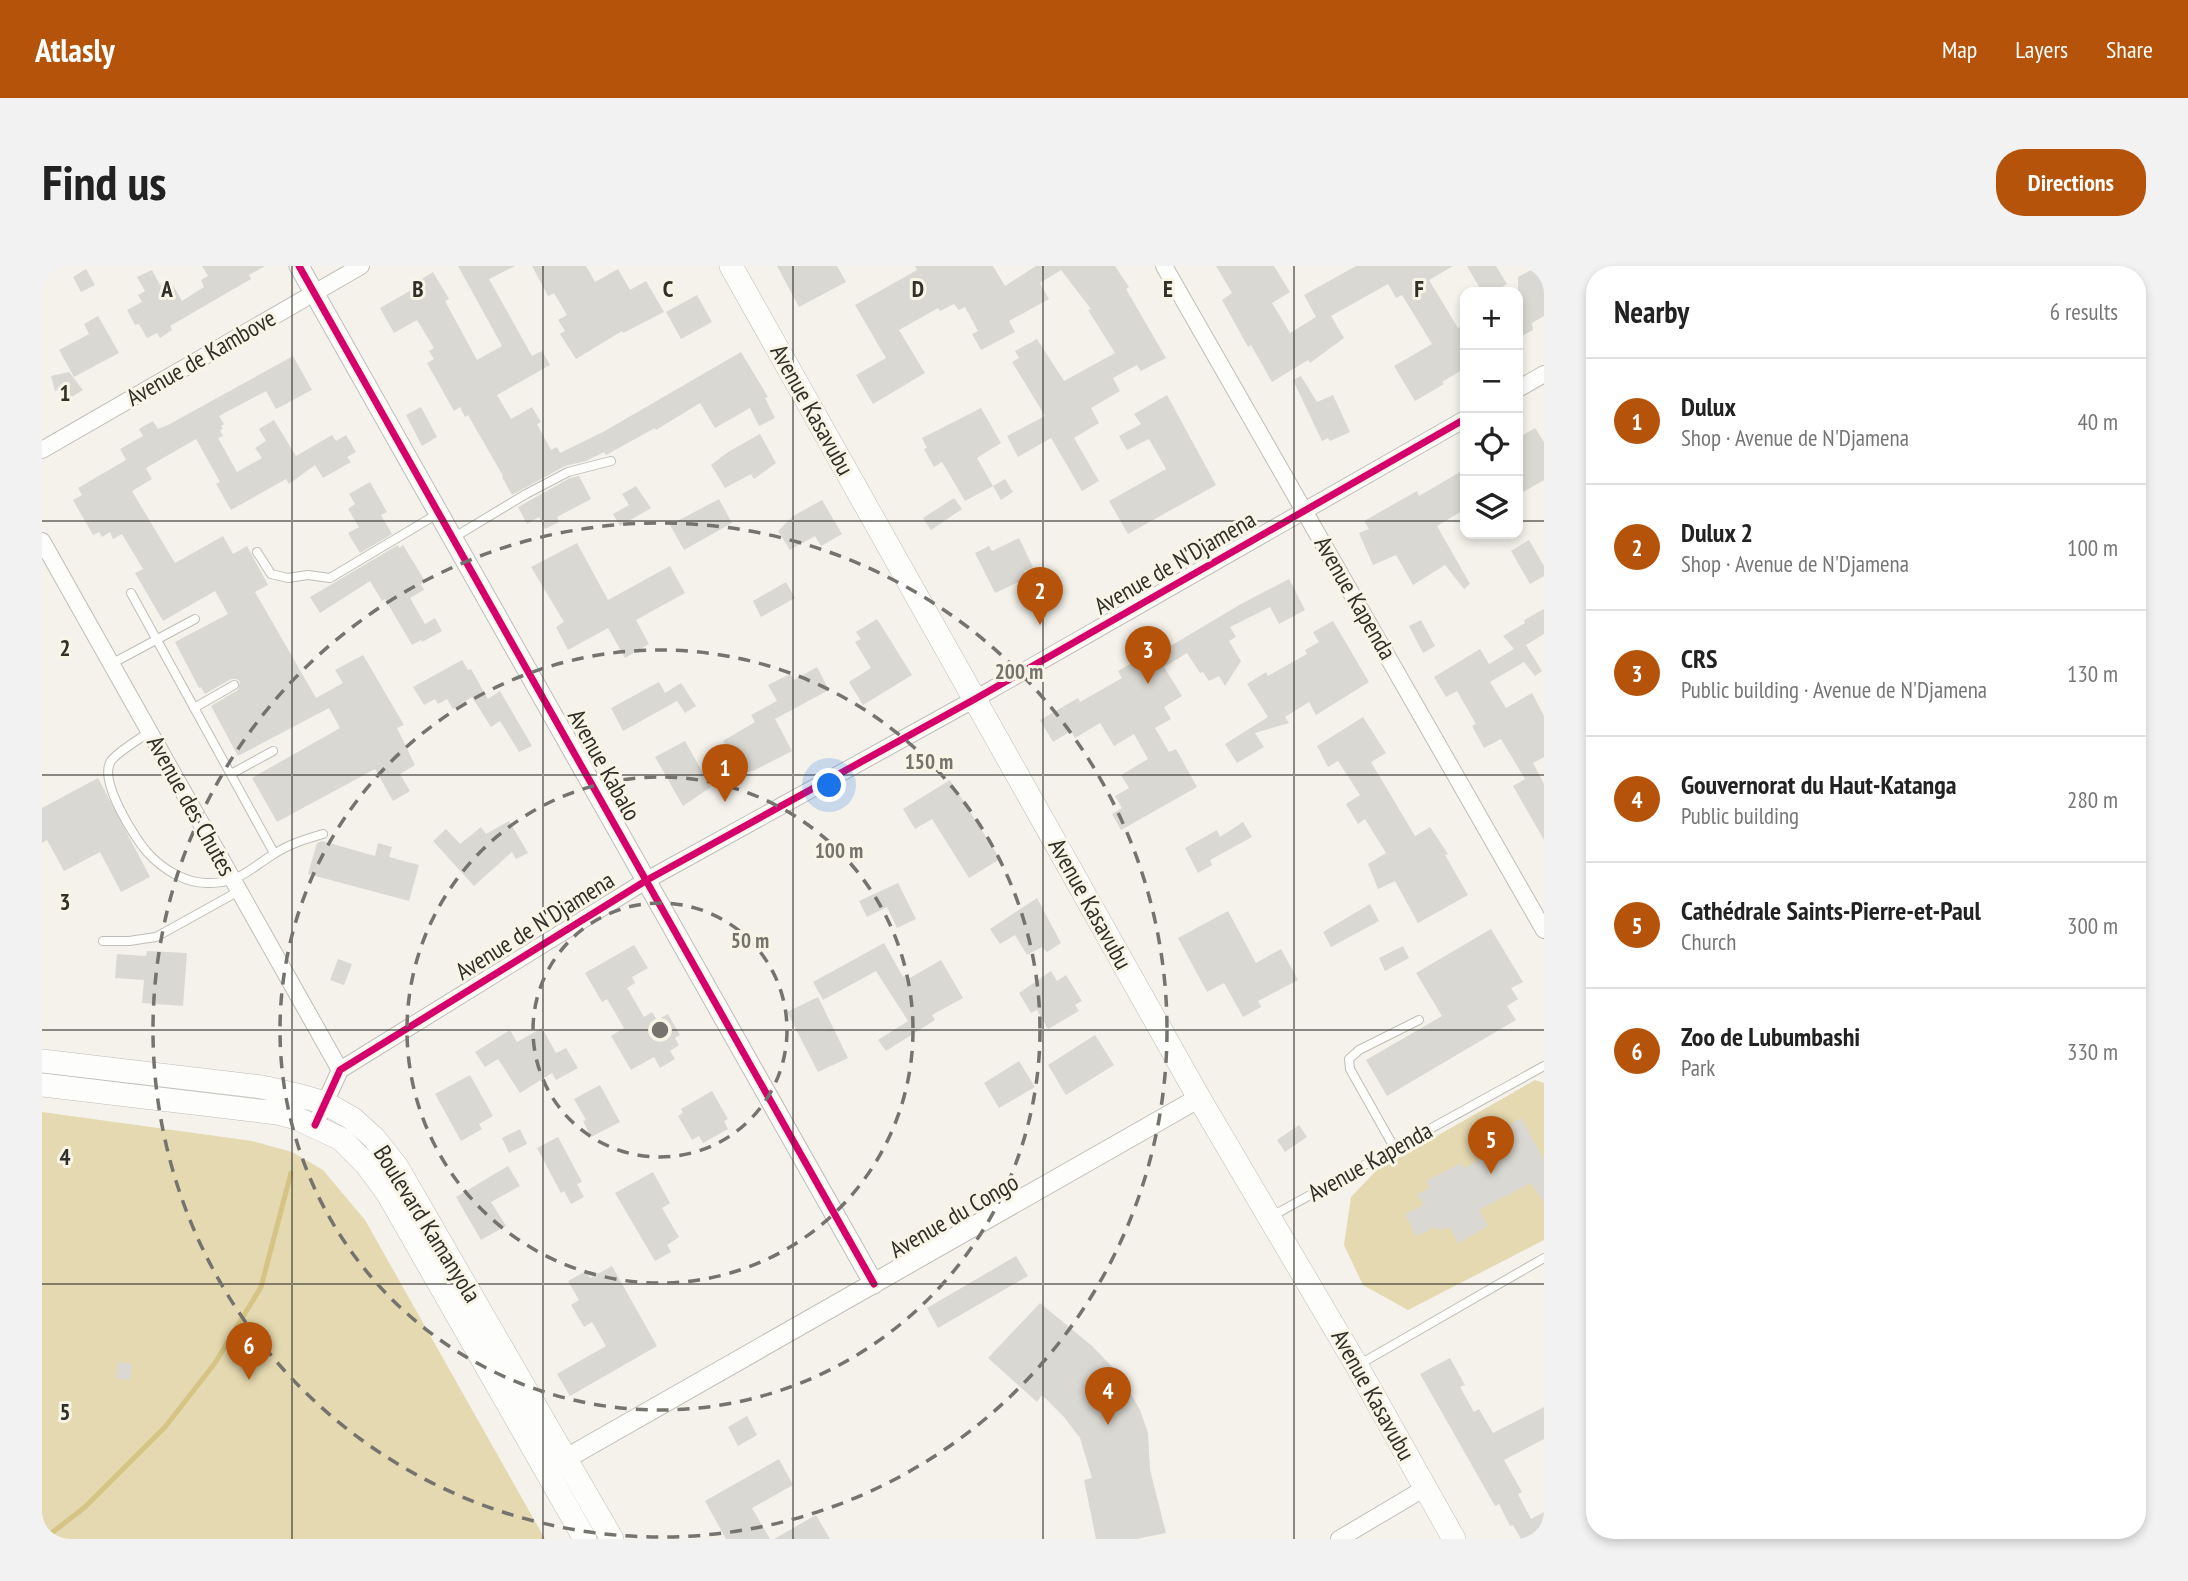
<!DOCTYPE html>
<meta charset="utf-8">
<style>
:root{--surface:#fff;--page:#f2f2f2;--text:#222;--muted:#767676;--line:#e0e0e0;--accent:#b45309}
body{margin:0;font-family:"PT Sans Narrow",sans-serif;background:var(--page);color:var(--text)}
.controls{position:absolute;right:21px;top:21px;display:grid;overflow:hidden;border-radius:14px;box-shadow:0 4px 10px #0003}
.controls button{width:63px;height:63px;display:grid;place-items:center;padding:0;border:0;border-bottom:2px solid var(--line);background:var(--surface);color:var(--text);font:35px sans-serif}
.you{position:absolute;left:788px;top:520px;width:24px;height:24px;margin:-18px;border:5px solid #fff;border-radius:50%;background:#1a73e8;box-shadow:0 0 0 10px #1a73e833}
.badge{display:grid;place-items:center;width:46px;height:46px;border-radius:50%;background:var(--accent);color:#fff;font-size:23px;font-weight:700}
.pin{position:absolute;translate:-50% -58px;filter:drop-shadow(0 2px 4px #0008)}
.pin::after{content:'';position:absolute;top:37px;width:24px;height:21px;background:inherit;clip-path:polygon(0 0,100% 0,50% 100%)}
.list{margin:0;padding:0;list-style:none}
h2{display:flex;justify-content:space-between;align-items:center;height:91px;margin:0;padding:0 28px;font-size:30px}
h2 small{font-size:23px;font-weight:400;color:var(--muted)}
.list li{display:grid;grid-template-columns:46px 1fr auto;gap:21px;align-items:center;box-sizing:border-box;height:126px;padding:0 28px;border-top:2px solid var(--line)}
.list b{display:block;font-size:26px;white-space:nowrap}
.list p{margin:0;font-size:23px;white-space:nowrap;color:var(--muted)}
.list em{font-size:23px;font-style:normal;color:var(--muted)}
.icon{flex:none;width:38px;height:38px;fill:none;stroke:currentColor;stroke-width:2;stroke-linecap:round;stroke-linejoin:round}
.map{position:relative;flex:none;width:1502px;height:1273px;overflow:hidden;border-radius:28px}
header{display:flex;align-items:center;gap:42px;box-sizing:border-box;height:98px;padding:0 35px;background:var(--accent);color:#fff}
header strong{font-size:33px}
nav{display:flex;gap:38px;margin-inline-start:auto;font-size:24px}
.intro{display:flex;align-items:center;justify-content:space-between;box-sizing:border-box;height:168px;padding:0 42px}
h1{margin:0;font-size:49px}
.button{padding:18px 32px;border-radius:28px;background:var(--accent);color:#fff;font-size:24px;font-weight:700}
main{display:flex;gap:42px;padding:0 42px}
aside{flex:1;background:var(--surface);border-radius:28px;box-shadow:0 4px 10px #0003}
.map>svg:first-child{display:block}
.green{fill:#e4d9b0}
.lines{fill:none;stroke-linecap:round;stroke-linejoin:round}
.stream{stroke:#d5c485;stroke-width:5}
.building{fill:#d9d8d2}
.service-casing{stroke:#bfbdb7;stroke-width:10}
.minor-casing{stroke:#bfbdb7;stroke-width:18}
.tertiary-casing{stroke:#bfbdb7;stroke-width:21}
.secondary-casing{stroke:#bfbdb7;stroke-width:24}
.service{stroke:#fdfdfc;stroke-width:8}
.minor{stroke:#fdfdfc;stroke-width:16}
.tertiary{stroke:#fdfdfc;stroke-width:19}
.secondary{stroke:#fdfdfc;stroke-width:23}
.cycleway-casing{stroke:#f8f5e7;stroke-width:11}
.cycleway{stroke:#d6006c;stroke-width:7}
.grid{fill:none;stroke:#302f29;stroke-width:2;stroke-opacity:0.55}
.ring{fill:none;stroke:#75736d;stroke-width:3.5;stroke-dasharray:12 9}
.labels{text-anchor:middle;stroke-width:6;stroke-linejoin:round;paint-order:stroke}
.street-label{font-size:24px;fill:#302f29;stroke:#f8f5e7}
.grid-label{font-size:23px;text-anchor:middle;font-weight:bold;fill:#302f29;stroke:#f8f5e7;stroke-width:6;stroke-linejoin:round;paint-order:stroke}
.centre{fill:#75736d;stroke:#f8f5e7;stroke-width:3.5}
.ring-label{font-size:21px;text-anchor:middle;font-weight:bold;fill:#75736d;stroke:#f8f5e7;stroke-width:6;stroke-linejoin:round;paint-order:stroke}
</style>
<header>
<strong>Atlasly</strong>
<nav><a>Map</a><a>Layers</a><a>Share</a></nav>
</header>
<div class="intro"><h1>Find us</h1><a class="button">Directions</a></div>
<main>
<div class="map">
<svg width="1502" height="1273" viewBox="0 0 1502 1273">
<rect width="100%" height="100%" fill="#f4f2eb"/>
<path class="green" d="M1493,814L1502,817V974L1366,1044L1321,1019L1302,979L1309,931L1335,904Z
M0,846L210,875L250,886L281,904L323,954L503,1273H0Z"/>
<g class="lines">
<path class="stream" d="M2,1273L43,1241L123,1161L173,1097L219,1021L249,907"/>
</g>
<path class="building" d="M160,0H223L207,9L209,13L128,60L130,64L118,72L115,67L105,72L97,58L93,59L85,44L100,36L96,29L103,25L95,11L110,4L118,19L128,14L140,35L162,21L159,14L166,10Z
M416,0H473L447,13L490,90L500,85L508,99L455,129L469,153L490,141L499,156L495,158L509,184L515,181L518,187L561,166L699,86L726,131L723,132L733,152L717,160L708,142L673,162L658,137L614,164L613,162L564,189L562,186L544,195L523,200L470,229L460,211L461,210L426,149L423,151L418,141L412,145L385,97L392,93L387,85L392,82L375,54L352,67L338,42L373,22L370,19L391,6L407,33L403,35L435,94L460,80Z
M490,0H544L553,16L576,3L588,24L604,15L622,46L581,67L580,65L534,93L518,68L523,65L516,54L525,49L512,27L506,30Z
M735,0H795L804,16L757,41Z
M873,0H951L963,20L994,0H1073L1087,21L1084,23L1124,92L1099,105L1095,99L1071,112L1078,125L1049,142L1057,157L1032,172L1057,215L1040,225L1009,172L976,191L965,170L1003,150L970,96L977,92L973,85L995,73L1022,115L1073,87L1046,44L1049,43L1019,4L998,17L1007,33L967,55L973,66L939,84L930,68L936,65L923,41L917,44L912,38L898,45L896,42L857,64L883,107L831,138L814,109L844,92L813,39L875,4Z
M1174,0H1232L1248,26L1230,37L1248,67L1274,51L1262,29L1314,0H1411L1387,14L1416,62L1423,57V102L1400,116L1402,118L1373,135L1352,100L1390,78L1360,29L1354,32L1346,18L1289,50L1302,72L1268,97L1266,94L1230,116L1209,79L1206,81L1180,34L1190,27Z
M1425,0H1454L1465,18L1451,26H1440Z
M1497,0L1502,8V50L1490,57L1491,64L1480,70L1476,63V11Z
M44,3L53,19L39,26L31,11Z
M655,29L670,56L639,73L624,46Z
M56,50L77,87L32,111L17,84L47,68L42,58Z
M251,90L270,124L234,143L224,125L177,150L182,158L179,160L181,163L178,164L181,170L176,172L195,206L220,192L213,182L224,175L217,163L232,154L254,190L290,169L294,175L304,169L314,186L305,191L309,196L281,212L273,199L247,218L244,213L189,244L174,218L178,216L154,173L104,202L110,213L90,225L133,297L181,270L191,288L205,280L226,319L213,326L274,432L301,417L293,404L321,389L362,459L355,462L373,499L358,508L368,525L351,535L333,503L235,556L210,512L298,462L287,442L196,490L169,440L196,424L198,416L195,413H189L163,428L159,421L157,422L133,376L186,348L173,325L121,355L93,307L101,303L80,268L71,273L68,266L60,271L57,266L51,269L31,234L40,229L36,222L84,194L78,183L101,170L97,163L111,155L116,163L126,159Z
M27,106L41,124L23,135L16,124L13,125L9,110Z
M1259,110L1275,136L1291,129L1308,166L1288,175L1286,172L1280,175L1251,114Z
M1125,129L1174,219L1086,268L1067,235L1124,203L1107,173L1085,184L1077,170L1099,158L1092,148Z
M379,141L395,171L380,180L364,149Z
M939,142L959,177L935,192L951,220L923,235L900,196L892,201L882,183L885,182L880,172Z
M1493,162L1502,176V214L1481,226L1476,217V172Z
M718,168L734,197L712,213L709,208L683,222L669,199L686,186Z
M1423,203V243L1395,260L1428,318L1422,323L1403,299L1371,319L1354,289L1331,299L1317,267L1327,263L1322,255L1375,225L1377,230Z
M537,210L549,233L515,251L517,256L503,263L497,251L485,258L476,241L528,212Z
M963,213L971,226L959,234L951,220Z
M328,216L345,246L339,249L350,268L318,287L306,267L317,261L306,243L313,238L307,228Z
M594,220L609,242L578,260L571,248L587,239L580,228Z
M912,232L920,243L889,264L881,252Z
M677,233L690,257L642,284L628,259Z
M780,234L800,268L779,280L773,270L748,284L736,265L751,250Z
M977,272L991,301L982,305L985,312L953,327L933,287L947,280L950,285Z
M1487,274L1502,300V310L1488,318L1469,285Z
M535,277L566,334L628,300L643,327L594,354L607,378L583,392L566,362L526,384L514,361L522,356L489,301Z
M356,279L357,282L361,279L383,315L379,318L382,324L368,332L383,358L393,352L400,365L380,376L379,374L370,379L343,333L340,335L328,315L278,347L268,331Z
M1247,313L1263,344L1237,358L1228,341L1188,361L1194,371L1187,375L1199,395L1183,420L1177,410L1167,415L1161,406L1158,407L1145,387L1122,401L1140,430L1122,441L1129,453L1113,462L1127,486L1134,483L1155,521L1079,564L1070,548L1080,542L1073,530L1087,522L1079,509L1106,493L1092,468L1072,480L1058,457L1033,472L1029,465L1011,476L998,454L1036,432L1038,436L1080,412L1076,405L1112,384L1115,388L1199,338Z
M744,316L753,332L719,351L711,335Z
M1502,343V368L1484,379L1500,405L1493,410L1482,396L1448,416L1464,442L1490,427L1502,450V491L1491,497L1502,518V574L1471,520L1483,513L1459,473L1442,482L1430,460L1434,458L1415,425L1404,431L1392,411L1438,383L1447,398L1472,383L1461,370L1483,357L1482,354Z
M835,353L870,409L821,439L807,416L829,402L813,376L819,373L814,366Z
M1379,354L1393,380L1381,387L1367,360Z
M1291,355L1327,416L1274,449L1267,436L1243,451L1247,457L1213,467L1222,481L1195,497L1183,478L1226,451L1205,418L1224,406L1226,410L1265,388L1263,384L1277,376L1271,366Z
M420,394L426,404L429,403L446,433L458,425L490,480L477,486L458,455L449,461L430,431L411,443L405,433L396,438L393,433L382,439L371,421Z
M775,401L787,424L733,453L750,485L713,504L666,516L669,521L641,540L613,491L643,475L665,514L693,495L681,475L713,456L709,449L735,435L726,419L748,408L752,414Z
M617,416L623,427L639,417L654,440L643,447L635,435L581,465L569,442Z
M1321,451L1344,487L1329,496L1373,570L1388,561L1406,588L1403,589L1426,629L1376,657L1353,615L1336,623L1326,598L1344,587L1323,553L1316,558L1304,538L1318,529L1296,495L1286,501L1275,480Z
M56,512L108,611L79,626L58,586L22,605L5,574L0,577V542Z
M908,514L958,593L927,612L890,553L873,563L861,543Z
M467,555L486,587L474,593L470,586L432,620L391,575L404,563L418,578L439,561L444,568Z
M1201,556L1210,571L1168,594L1170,599L1156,607L1143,582L1175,564L1178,571Z
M280,575L333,590L336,577L350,581L347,591L377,599L367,635L266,608L275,577Z
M856,617L874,653L855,662L845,641L825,651L817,635Z
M995,632L1019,677L1005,686L1000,681L985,689L973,669L958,678L948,663Z
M1328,638L1337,655L1289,681L1281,666Z
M1186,645L1214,697L1239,683L1256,714L1216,735L1219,741L1201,751L1182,717L1165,726L1136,672Z
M1449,663L1481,716L1469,722L1476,733L1465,740L1474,754L1345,830L1324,794L1400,750L1374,707Z
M842,677L861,711L864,709L866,713L899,694L921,732L890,749L893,754L844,785L836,774L866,755L834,705L781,734L771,716Z
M592,679L606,702L590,711L593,717L585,722L602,751L610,746L615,754L626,748L638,769L633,772L637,779L628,785L633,793L618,802L612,791L589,804L569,770L582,762L565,733L560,736L543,707Z
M1361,680L1367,692L1343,705L1337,692Z
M105,685L145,687L141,740L100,737L102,714L73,712L75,688L104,690Z
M296,693L310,698L302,719L288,714Z
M1009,705L1015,715L1024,709L1040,735L1033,739L1037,745L1006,763L995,744L989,747L977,727Z
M776,731L806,792L776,806L745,746Z
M500,762L514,787L524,782L536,802L514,814L510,807L478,827L456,793L443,801L433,786L468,764L475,776Z
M1053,769L1072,799L1024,829L1006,799Z
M977,795L993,821L957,842L942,817Z
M428,809L451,850L437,858L440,863L419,875L393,828Z
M558,819L578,856L549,871L541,855L544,854L532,833Z
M670,825L686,853L682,855L686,863L661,877L657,870L650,874L636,850L641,847L639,843Z
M1479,852L1502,894V936L1489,917L1437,944L1446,960L1416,977L1408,961L1397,965L1394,961L1374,970L1363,948L1382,939L1375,928L1388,922L1384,915L1419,897L1422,902L1474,875L1466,860Z
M1257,859L1265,871L1243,886L1235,874Z
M478,863L485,878L467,887L460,872Z
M516,871L540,916L535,918L542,931L529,938L522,925L519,927L495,882Z
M466,900L478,920L449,936L464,960L439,974L414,931Z
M611,906L628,937L620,942L637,971L625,979L629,986L613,995L573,927Z
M974,990L986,1010L896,1062L885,1042Z
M570,1000L615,1080L528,1130L515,1108L564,1080L550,1056L542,1061L529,1039L537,1034L526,1015L544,1005L548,1012Z
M998,1037L1050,1080L1078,1109L1098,1144L1106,1167L1108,1204L1124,1267L1094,1273H1054L1042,1214L1050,1212L1038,1172L1022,1151L1000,1129L995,1136L946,1092Z
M1408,1092L1423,1119L1418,1121L1432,1146L1437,1143L1451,1167L1502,1141V1173L1462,1194L1480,1226L1476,1228L1489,1253L1502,1246V1273H1479L1471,1259L1468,1260L1457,1238L1453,1240L1378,1108Z
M77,1096L90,1098L88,1114L74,1112Z
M705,1150L715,1169L696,1180L686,1161Z
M737,1193L751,1219L710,1242L728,1273H684L663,1235Z
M774,1249L788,1273H732Z"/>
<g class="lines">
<defs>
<path id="service" d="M411,272L484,228L526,206L569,195
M215,286L229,308L246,312L266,309L288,312L397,247
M89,327L232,587
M69,398L153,353
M152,442L192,419
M107,466C98,473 75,486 69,495C56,514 92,571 105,586C120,603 143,617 165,617C197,618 207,603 232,588C247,578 264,573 281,568
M189,508L231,485
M61,675H87L114,671L197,625
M1353,883L1308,803L1307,793L1317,784L1377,754
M1230,950L1502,800
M1318,1098L1502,992"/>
<path id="minor" d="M1122,0L1502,664
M1476,123L1502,108
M0,184L319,0
M0,275L298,804
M273,859L298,804L605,614L933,433L1423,153
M1297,1273L1383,1222"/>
<path id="tertiary" d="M257,0L832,1018
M511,1200L1157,832"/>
<path id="secondary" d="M689,0L1157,832L1315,1100L1412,1273
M0,795L220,821L259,830L283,837L311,853L332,872L355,901L570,1273
M0,819L235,847L254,852L299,873L324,898L346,928L543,1273"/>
</defs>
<use href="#service" class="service-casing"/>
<use href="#minor" class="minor-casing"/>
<use href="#tertiary" class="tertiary-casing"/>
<use href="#secondary" class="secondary-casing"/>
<use href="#service" class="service"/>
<use href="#minor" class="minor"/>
<use href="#tertiary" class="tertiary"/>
<use href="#secondary" class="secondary"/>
<defs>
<path id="cycleway" d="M257,0L832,1018
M273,859L298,804L605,614L933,433L1423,153"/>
</defs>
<use href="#cycleway" class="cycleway-casing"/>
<use href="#cycleway" class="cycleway"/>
</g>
<path class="grid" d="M250,0V1273M501,0V1273M751,0V1273M1001,0V1273M1252,0V1273M0,255H1423M1476,255H1502M0,509H1502M0,764H1502M0,1018H1502"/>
<g class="ring">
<circle cx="618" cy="764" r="127"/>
<circle cx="618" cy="764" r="253"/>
<circle cx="618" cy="764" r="380"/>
<circle cx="618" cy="764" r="507"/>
</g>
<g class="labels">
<g class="street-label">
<text transform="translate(159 92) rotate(-30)" y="8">Avenue de Kambove</text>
<text transform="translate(770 144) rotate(61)" y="8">Avenue Kasavubu</text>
<text transform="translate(1133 297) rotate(-30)" y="8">Avenue de N'Djamena</text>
<text transform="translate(1313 332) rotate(60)" y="8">Avenue Kapenda</text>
<text transform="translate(562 499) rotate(61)" y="8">Avenue Kabalo</text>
<text transform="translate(149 540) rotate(61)" y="8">Avenue des Chutes</text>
<text transform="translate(1048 638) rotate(61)" y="8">Avenue Kasavubu</text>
<text transform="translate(493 660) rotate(-32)" y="8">Avenue de N'Djamena</text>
<text transform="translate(1328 896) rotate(-29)" y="8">Avenue Kapenda</text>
<text transform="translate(912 950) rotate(-30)" y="8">Avenue du Congo</text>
<text transform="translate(385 958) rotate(58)" y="8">Boulevard Kamanyola</text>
<text transform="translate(1331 1129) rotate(61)" y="8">Avenue Kasavubu</text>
</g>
</g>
<g class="grid-label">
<text x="125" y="31">A</text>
<text x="376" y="31">B</text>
<text x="626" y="31">C</text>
<text x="876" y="31">D</text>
<text x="1126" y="31">E</text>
<text x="1377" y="31">F</text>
<text x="23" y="135">1</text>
<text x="23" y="390">2</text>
<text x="23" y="644">3</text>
<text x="23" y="899">4</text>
<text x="23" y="1154">5</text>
</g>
<circle cx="618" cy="764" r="10" class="centre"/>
<g class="ring-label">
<text x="977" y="413">200 m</text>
<text x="887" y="503">150 m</text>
<text x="797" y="592">100 m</text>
<text x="708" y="682">50 m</text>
</g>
</svg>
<div class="controls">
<button>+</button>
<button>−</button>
<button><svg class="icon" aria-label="locate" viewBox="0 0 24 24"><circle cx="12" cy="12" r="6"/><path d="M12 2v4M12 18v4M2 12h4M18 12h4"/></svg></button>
<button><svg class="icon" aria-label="layers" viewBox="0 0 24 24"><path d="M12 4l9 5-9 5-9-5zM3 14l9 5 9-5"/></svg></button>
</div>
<div class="you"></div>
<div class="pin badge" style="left:683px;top:536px">1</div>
<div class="pin badge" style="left:998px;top:359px">2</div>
<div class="pin badge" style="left:1106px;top:418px">3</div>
<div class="pin badge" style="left:1066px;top:1159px">4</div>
<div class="pin badge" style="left:1449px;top:908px">5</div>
<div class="pin badge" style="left:207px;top:1114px">6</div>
</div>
<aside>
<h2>Nearby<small>6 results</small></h2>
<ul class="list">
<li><span class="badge">1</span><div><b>Dulux</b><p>Shop · Avenue de N'Djamena</p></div><em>40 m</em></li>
<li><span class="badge">2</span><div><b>Dulux 2</b><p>Shop · Avenue de N'Djamena</p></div><em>100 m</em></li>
<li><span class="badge">3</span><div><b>CRS</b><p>Public building · Avenue de N'Djamena</p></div><em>130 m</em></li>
<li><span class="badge">4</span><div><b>Gouvernorat du Haut-Katanga</b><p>Public building</p></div><em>280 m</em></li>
<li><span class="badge">5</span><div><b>Cathédrale Saints-Pierre-et-Paul</b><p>Church</p></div><em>300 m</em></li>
<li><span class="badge">6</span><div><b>Zoo de Lubumbashi</b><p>Park</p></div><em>330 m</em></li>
</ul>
</aside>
</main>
